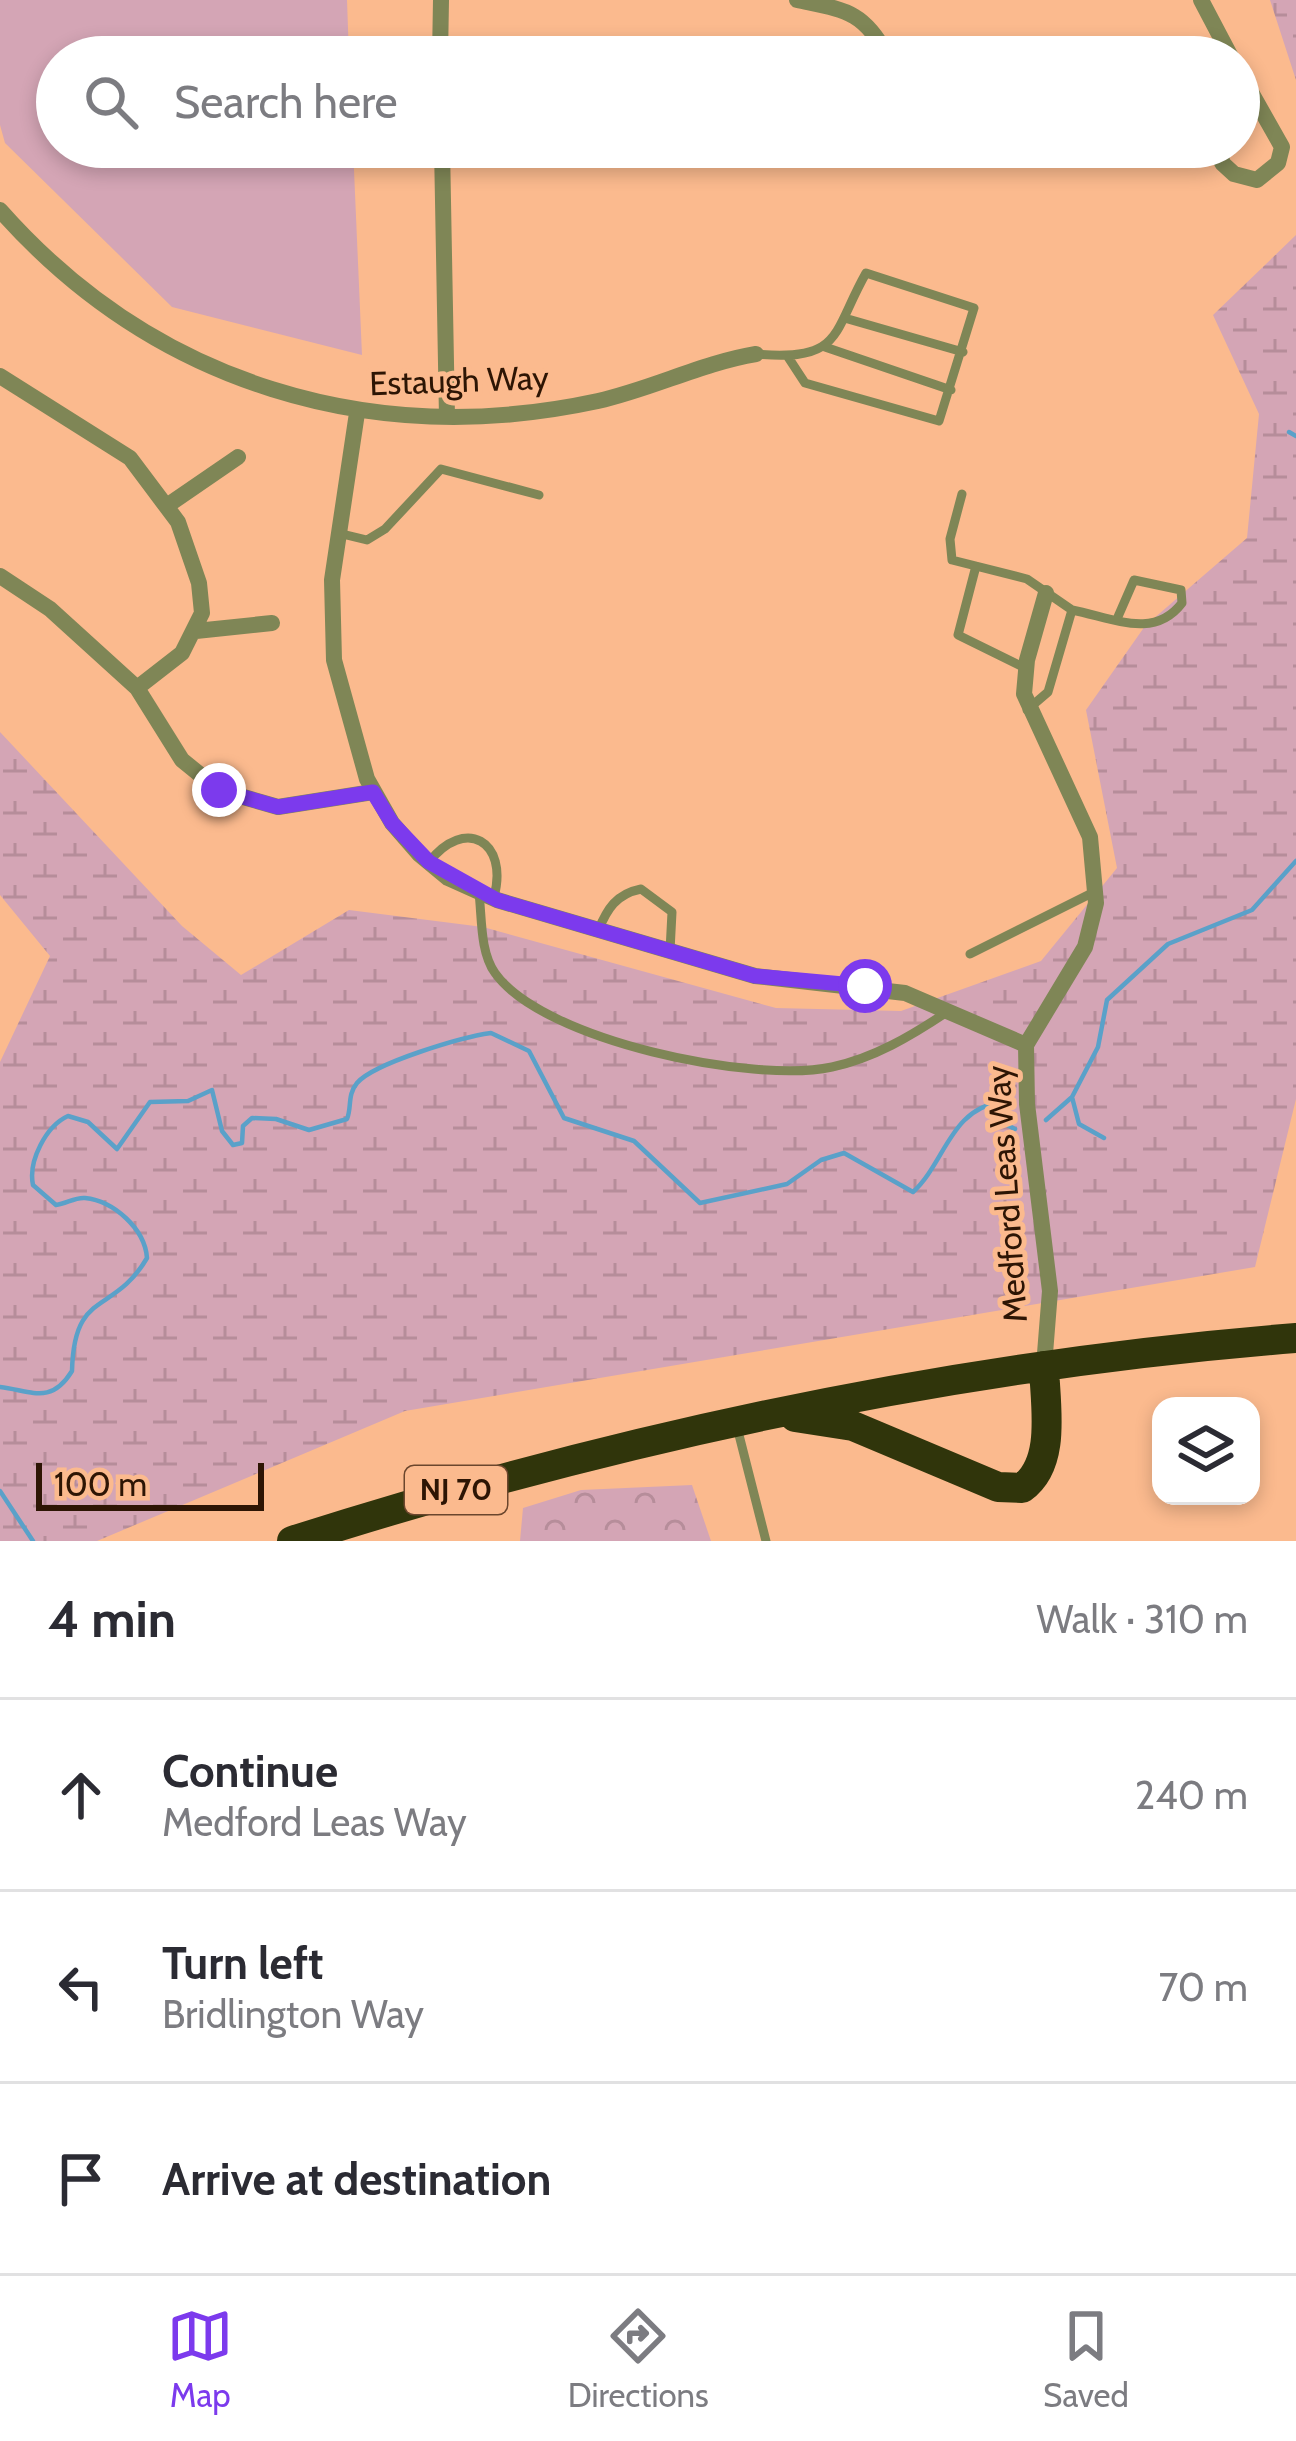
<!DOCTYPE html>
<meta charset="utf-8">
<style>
:root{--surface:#fff;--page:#f7f7f7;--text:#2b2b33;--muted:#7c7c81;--line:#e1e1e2;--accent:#7c3aed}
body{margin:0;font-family:Cabin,sans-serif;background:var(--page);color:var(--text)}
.controls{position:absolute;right:36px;bottom:36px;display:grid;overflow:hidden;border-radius:24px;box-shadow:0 6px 18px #0003}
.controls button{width:108px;height:108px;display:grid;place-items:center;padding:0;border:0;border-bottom:3px solid var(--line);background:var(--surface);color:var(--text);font:60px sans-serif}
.scale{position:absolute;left:36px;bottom:30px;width:228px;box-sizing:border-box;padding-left:12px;border:6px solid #2d1504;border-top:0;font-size:33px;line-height:42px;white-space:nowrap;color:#2d1504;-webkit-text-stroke:9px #fbba8e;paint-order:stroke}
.stop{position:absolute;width:36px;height:36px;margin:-27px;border:9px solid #7c3aed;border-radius:50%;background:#fff}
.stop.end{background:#7c3aed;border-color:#fff;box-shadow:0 3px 12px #0008}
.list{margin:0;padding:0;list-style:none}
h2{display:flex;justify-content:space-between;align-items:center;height:156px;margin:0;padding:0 48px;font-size:51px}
h2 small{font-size:39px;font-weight:400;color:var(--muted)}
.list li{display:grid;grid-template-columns:78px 1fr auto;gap:36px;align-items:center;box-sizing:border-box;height:192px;padding:0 48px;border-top:3px solid var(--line)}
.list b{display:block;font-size:45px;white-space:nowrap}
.list p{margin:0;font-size:39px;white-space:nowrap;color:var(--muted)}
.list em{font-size:39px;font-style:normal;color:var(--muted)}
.icon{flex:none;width:66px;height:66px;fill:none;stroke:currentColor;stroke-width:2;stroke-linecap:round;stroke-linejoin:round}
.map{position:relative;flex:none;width:1296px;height:1541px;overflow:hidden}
.search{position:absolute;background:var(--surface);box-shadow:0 6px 18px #0003;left:36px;right:36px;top:36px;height:132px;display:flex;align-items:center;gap:30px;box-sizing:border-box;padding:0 42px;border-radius:66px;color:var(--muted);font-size:45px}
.sheet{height:732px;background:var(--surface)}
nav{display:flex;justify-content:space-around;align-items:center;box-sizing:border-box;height:168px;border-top:3px solid var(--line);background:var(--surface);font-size:33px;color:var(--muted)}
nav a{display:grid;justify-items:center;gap:6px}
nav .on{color:var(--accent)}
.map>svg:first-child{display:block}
.grass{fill:#d4a5b5}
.forest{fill:url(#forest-crowns)}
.wetland{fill:url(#wetland-marsh)}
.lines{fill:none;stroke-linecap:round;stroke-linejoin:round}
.stream{stroke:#5aa1c9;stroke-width:4.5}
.lane{stroke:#7f8656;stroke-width:9}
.street{stroke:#7f8656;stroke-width:16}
.highway{stroke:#30350b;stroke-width:30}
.route{stroke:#7c3aed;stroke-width:15}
.labels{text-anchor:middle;stroke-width:10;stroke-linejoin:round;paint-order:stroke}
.shield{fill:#fbba8e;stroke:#6b462d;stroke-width:3}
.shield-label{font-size:30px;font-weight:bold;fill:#2d1504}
.street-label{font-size:33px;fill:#2d1504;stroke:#fbba8e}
</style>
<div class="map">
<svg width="1296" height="1541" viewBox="0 0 1296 1541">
<defs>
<pattern id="forest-crowns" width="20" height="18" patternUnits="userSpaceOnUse" patternTransform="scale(3)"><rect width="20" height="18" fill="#d4a5b5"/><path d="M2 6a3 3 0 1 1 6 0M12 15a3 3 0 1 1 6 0" fill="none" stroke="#b68d9a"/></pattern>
<pattern id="wetland-marsh" width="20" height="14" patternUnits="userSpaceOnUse" patternTransform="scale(3)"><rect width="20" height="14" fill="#d4a5b5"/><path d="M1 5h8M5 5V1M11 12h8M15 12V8" fill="none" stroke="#b68d9a"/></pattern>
</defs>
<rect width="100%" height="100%" fill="#fbba8e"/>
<path class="grass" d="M0,0H347L349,57H57V147H353L362,355L172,307L5,143L0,125Z"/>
<path class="forest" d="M692,1485L711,1541H520L523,1508L581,1490Z"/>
<path class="wetland" d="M1270,0H1296V80Z
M1296,235V1099L1255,1267L405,1411L97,1541H0V1062L50,956L0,895V732L182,926L241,975L349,910L483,927L776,1008L901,1011L1041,961L1117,868L1086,710L1145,626L1247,538L1259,414L1213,315Z"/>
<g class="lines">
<path class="stream" d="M1289,432L1296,436
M1072,1097L1079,1124L1104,1138
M1046,1120L1072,1097L1098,1047L1107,1000L1168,944L1252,910L1296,861
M0,1387C32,1391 51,1405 72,1371C74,1288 113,1316 147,1258C145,1229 114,1201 85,1198C75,1197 66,1204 56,1205L33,1185C28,1161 46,1126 68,1116L88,1122L117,1149L150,1102L188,1101L212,1090L222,1131L233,1145L242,1143L243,1126L252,1118L276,1119L309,1130L347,1119C352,1107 347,1095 357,1083C374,1063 462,1037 491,1033L529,1051L564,1118L634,1141L700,1203L787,1184L821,1160L844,1153L913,1192C945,1163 950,1109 1001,1102L1005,1124L1015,1129
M0,1491L33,1541"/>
<path class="lane" d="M848,319L963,352
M825,347L951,390
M756,354C843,362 832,333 866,273L974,308L939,421L805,383L788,357
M962,494L950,539L952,560L1027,579L1072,610L1048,692L1027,710
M338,533L367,540L385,529L441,469L539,495
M976,566L958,635L1025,668
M1072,610C1113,618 1154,640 1182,603L1181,590L1134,580L1117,619
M429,862C465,816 509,841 494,897
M479,893C482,918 480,952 495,973C543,1041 754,1084 832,1067C874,1058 911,1036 947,1012
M598,931C607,909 616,894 641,889L672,912L670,951
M970,954L1096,891
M737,1427L766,1541"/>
<path class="street" d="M797,0C844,10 863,10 887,55
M1201,0L1231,57
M440,57L441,0
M1239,116L1254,100
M442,147L447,417
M1221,147L1222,163L1234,174L1257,180L1278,163L1282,147L1239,71
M0,210C154,384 372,450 598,401C652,389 702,363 756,354
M0,376L130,458L178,522L199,583L202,613L182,653L137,688
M357,413L332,580L334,660L367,779L392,823L419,854L448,878L497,900L755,976L905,993L1026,1045
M168,505L238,457
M0,576L50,609L137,688L182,760L219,790L278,807L373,792
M196,631L272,623
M1044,1366L1050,1291L1027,1104L1026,1045L1085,947L1096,903L1090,837L1024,694L1027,660L1046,593"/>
<path class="highway" d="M795,1417L853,1426L998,1487L1022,1488C1057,1463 1045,1404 1044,1366
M292,1541C618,1437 954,1365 1296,1338"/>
</g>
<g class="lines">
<path class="route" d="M219,790L278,807L373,792L392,823L429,862L497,900L755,976L865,986"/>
</g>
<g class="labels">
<rect class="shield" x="405" y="1466" width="102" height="48" rx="9"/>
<g class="shield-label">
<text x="456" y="1500">NJ 70</text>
</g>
<g class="street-label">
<text transform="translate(459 380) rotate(-2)" y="12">Estaugh Way</text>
<text transform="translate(1006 1194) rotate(-94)" y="12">Medford Leas Way</text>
</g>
</g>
</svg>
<div class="controls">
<button><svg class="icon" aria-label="layers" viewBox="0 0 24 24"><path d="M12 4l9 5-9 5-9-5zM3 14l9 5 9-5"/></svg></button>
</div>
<div class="scale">100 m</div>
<div class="stop" style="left:865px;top:986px"></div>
<div class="stop end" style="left:219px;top:790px"></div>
<div class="search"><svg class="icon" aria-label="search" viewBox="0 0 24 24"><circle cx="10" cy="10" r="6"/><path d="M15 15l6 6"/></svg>Search here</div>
</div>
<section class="sheet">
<h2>4 min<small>Walk · 310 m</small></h2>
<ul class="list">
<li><svg class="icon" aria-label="ahead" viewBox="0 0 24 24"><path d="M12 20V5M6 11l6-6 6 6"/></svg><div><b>Continue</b><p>Medford Leas Way</p></div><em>240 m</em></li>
<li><svg class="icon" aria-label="left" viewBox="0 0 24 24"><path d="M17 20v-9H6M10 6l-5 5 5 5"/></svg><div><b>Turn left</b><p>Bridlington Way</p></div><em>70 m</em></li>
<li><svg class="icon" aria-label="arrive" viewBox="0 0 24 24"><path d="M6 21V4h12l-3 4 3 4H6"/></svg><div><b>Arrive at destination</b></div></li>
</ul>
</section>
<nav>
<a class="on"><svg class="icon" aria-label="map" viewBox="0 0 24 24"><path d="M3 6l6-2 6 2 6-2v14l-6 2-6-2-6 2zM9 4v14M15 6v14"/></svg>Map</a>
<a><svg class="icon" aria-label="directions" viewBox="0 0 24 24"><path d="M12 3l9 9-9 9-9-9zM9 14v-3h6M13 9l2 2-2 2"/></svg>Directions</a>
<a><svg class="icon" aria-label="saved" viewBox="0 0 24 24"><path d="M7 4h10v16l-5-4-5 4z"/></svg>Saved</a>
</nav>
